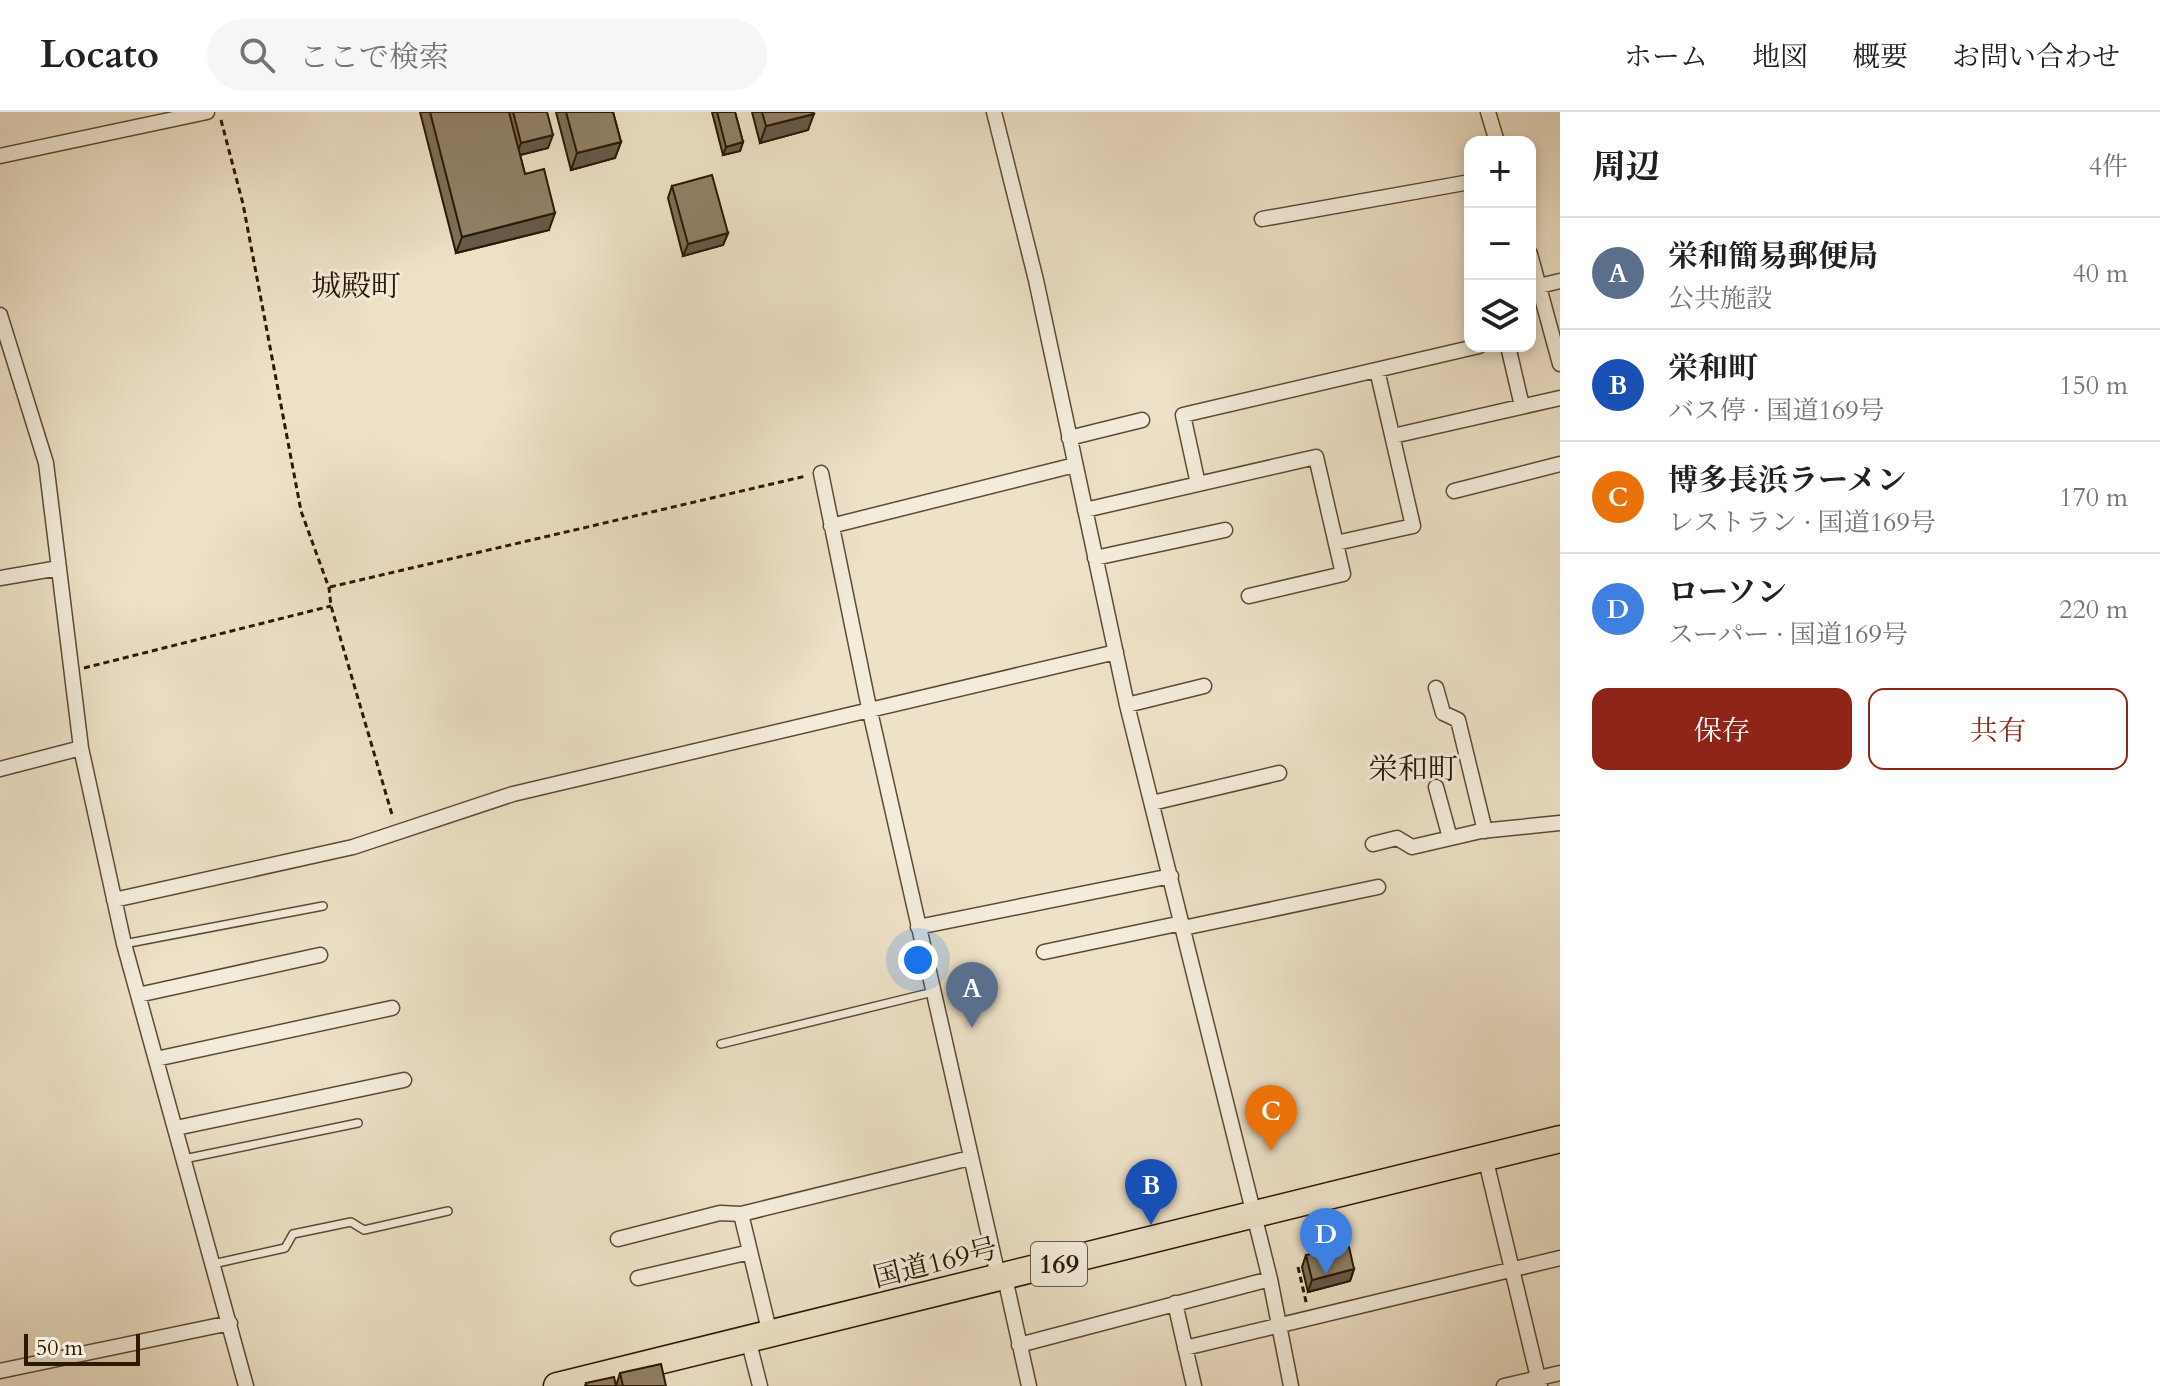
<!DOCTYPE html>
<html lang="ja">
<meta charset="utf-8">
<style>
:root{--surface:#fff;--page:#f6f6f6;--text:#202124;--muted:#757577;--line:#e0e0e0;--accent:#8f2418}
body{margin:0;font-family:Cardo,"Noto Serif JP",serif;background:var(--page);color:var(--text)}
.controls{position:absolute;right:24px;top:24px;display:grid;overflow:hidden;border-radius:16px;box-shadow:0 4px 12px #0003}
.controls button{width:72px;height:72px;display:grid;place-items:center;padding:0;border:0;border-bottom:2px solid var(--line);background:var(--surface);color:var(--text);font:40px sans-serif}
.scale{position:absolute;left:24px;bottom:20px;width:116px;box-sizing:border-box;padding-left:8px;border:4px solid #2b1902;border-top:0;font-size:22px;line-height:28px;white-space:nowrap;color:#2b1902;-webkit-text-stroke:6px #f3ecdb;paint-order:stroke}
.you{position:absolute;left:918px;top:848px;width:28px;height:28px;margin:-20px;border:6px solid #fff;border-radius:50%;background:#1a73e8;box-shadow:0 0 0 12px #1a73e833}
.badge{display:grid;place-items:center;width:52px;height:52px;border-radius:50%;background:var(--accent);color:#fff;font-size:26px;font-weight:700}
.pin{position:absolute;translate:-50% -66px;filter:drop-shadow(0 2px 4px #0008)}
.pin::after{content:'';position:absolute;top:42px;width:28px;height:24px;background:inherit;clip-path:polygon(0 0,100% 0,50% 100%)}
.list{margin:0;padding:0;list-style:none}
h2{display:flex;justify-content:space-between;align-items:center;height:104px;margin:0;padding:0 32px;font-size:34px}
h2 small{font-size:26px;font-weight:400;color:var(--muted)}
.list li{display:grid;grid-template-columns:52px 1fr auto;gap:24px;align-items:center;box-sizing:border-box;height:112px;padding:0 32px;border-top:2px solid var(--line)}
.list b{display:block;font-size:30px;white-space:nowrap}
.list p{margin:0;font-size:26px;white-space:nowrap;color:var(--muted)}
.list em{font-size:26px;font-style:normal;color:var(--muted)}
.actions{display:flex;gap:16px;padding:24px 32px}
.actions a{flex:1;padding:18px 0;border:2px solid var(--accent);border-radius:16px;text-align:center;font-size:28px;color:var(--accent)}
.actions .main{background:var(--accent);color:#fff}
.icon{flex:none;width:44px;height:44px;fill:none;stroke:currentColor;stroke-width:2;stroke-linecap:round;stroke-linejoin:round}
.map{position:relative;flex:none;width:1560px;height:1274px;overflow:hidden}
header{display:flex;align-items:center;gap:48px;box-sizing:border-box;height:112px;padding:0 40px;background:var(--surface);border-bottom:2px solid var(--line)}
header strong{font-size:38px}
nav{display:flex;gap:44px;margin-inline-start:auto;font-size:28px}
.search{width:560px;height:72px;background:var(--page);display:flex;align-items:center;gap:20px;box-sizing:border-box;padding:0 28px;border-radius:44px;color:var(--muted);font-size:30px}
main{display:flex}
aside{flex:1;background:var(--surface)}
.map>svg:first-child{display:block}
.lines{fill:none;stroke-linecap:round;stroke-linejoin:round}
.lane-casing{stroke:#5c4b33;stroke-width:10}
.street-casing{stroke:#5c4b33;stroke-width:17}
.highway-casing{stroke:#2b1902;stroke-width:29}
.path{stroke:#2b1902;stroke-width:3;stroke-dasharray:6 4;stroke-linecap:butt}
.lane{stroke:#f3ecdb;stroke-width:7}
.street{stroke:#f3ecdb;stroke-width:14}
.highway{stroke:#ede1c7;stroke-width:26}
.wall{fill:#7c6f59;stroke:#2b1902;stroke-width:2}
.shaded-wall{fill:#655a49;stroke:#2b1902;stroke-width:2}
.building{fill:#908168;stroke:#2b1902;stroke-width:2}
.labels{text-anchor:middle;stroke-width:6;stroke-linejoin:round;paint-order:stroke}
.shield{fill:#f3ecdb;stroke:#675843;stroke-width:2}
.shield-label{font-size:26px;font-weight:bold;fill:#2b1902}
.street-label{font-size:28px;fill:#2b1902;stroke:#f3ecdb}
.neighbourhood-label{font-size:30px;fill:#2b1902;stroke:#f3ecdb}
</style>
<header>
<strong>Locato</strong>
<div class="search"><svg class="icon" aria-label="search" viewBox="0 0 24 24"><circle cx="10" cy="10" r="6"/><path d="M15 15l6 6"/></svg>ここで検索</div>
<nav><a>ホーム</a><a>地図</a><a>概要</a><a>お問い合わせ</a></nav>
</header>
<main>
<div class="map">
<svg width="1560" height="1274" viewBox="0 0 1560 1274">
<rect width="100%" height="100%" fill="#ede1c7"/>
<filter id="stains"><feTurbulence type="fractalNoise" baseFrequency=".0025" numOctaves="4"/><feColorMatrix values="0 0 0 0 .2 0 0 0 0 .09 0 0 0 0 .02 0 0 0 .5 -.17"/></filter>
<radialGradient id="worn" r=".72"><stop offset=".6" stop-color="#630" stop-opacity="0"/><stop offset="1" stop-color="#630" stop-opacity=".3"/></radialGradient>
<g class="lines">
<defs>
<path id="lane" d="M124,832L323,794
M721,932L933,880
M184,1047L358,1011
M213,1152L285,1136L293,1122L351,1110L364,1118L448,1099"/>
<path id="street" d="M994,0L1036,168L1127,593L1270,1167L1291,1274
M1488,0L1497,30
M0,44L207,0
M1262,107L1470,70
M1530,142L1560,252
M1539,174L1560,169
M0,203L46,351L81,636L124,832L246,1274
M1508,234L1522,294
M1393,324L1560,286
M1069,326L1142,308
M821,361L867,586L999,1168
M1198,372L1183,303L1479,234
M1454,379L1560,352
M1085,398L1316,345L1343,462L1249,484
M831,414L1075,353
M1336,431L1413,414L1377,258
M1095,446L1225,418
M0,466L59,456
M1436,576L1443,601L1458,608L1485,719
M1127,593L1204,574
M0,657L81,636
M1436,675L1450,726
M1152,691L1279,661
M1373,732L1397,726L1412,735L1481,719L1560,711
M114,788L353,735L513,682L1116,540
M918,815L1171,764
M1183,816L1378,775
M1044,840L1182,811
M138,883L320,843
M156,947L392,896
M176,1016L404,968
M1485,1045L1540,1274
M618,1127L720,1101L741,1102
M638,1166L750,1140
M1005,1166L1029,1274
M1175,1191L1194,1274
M770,1222L741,1102L970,1046
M748,1227L760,1274
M1019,1233L1270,1167
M1185,1236L1560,1146
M0,1259L230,1211
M1504,1274L1560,1261"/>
<path id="highway" d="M557,1274L1560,1027"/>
</defs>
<use href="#lane" class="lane-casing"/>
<use href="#street" class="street-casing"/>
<use href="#highway" class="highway-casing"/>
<path class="path" d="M221,8L243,92L301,399L329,476L331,494L393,706
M330,475L806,364
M84,556L331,494
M1298,1155L1307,1194"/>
<use href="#lane" class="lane"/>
<use href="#street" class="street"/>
<use href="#highway" class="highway"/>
</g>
<path class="wall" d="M420,0H547L548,36L520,43L525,62L549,118L456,141Z
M556,0H613L621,30L615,46L571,58Z
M712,0H735L743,30L740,39L723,43Z
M752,0H813L808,18L760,31Z
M672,74L728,121L723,133L683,144L668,86Z
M1306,1143L1354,1157L1350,1169L1308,1180L1302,1155Z
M620,1261L666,1274H585L586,1271L616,1274Z"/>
<path class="shaded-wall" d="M814,2L808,18L760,31L766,14Z
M553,23L548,36L516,44L521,31Z
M621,30L615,46L571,58L577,41Z
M743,30L740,39L723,43L726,35Z
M555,101L549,118L456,141L462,125Z
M728,121L723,133L683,144L688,132Z
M1354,1157L1350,1169L1308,1180L1312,1168Z"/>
<path class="building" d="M430,0H509L525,62L544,57L555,101L462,125Z
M513,0H547L553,23L521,31Z
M566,0H613L621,30L577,41Z
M717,0H735L743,30L726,35Z
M762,0H813L814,2L766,14Z
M712,63L728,121L688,132L672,74Z
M1349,1135L1354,1157L1312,1168L1306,1143Z
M661,1252L666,1274H623L620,1261Z
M614,1265L616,1274H587L586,1271Z"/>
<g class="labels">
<rect class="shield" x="1031" y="1130" width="56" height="44" rx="6"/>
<g class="shield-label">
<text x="1059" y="1161">169</text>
</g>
<g class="street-label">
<text transform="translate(935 1150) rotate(-14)" y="10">国道169号</text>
</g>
<g class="neighbourhood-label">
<text x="356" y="184">城殿町</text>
<text x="1413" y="667">栄和町</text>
</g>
</g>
<rect width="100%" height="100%" filter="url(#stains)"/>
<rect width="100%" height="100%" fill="url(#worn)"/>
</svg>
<div class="controls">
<button>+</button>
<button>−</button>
<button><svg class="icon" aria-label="layers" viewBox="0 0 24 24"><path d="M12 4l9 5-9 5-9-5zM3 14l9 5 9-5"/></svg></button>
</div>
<div class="scale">50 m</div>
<div class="you"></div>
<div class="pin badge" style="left:972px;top:916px;background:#5c6f8a">A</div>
<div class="pin badge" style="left:1151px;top:1113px;background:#1a4fb4">B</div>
<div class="pin badge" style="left:1271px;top:1039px;background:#e8710a">C</div>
<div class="pin badge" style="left:1326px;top:1162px;background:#3f7fe0">D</div>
</div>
<aside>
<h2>周辺<small>4件</small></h2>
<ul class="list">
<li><span class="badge" style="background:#5c6f8a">A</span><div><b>栄和簡易郵便局</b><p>公共施設</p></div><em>40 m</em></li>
<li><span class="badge" style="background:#1a4fb4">B</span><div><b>栄和町</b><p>バス停 · 国道169号</p></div><em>150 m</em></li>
<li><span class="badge" style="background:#e8710a">C</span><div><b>博多長浜ラーメン</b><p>レストラン · 国道169号</p></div><em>170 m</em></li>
<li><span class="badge" style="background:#3f7fe0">D</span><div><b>ローソン</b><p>スーパー · 国道169号</p></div><em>220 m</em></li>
</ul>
<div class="actions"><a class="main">保存</a><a>共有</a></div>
</aside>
</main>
